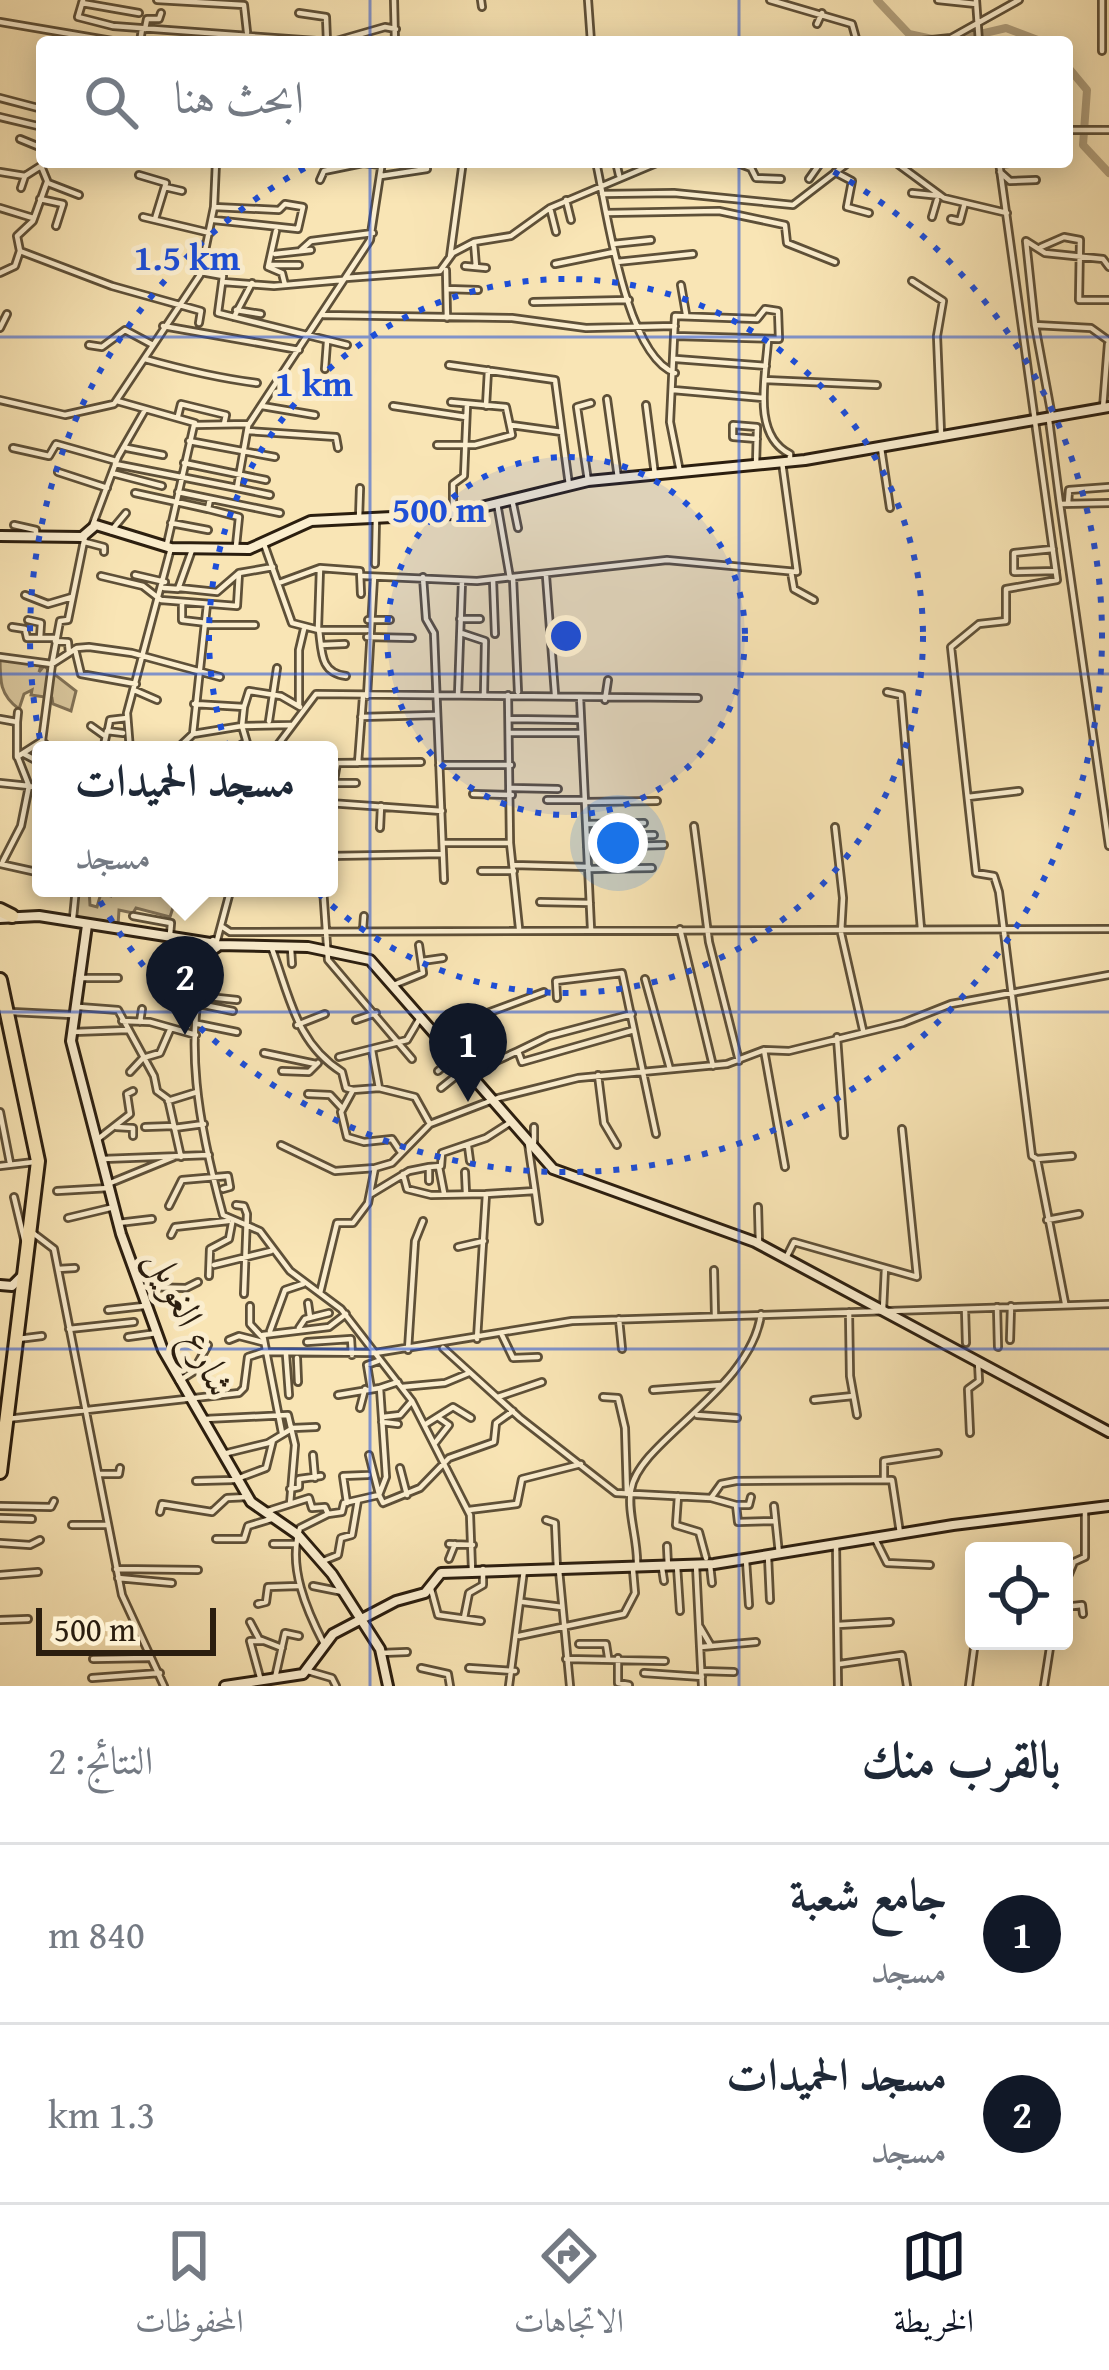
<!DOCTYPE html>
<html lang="ar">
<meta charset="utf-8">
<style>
:root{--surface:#fff;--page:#f2f2f3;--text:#1f2937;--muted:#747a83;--line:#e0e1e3;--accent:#111827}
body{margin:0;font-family:"Gentium Book Plus",Amiri,serif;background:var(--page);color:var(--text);direction:rtl}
.controls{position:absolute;right:36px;bottom:36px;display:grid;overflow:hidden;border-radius:12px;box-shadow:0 6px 30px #0003}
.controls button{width:108px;height:108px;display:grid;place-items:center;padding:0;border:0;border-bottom:3px solid var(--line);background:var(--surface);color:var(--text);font:60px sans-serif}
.scale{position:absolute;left:36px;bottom:30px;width:180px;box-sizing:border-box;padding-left:12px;border:6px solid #2b1e0f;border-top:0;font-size:33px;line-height:42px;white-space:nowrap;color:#2b1e0f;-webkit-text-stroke:9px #fbeecf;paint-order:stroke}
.you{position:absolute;left:618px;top:843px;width:42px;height:42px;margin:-30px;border:9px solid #fff;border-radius:50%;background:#1a73e8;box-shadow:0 0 0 18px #1a73e833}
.badge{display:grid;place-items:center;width:78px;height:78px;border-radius:50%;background:var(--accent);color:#fff;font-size:39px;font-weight:700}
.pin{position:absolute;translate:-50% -99px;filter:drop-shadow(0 3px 6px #0008)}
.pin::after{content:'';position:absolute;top:63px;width:42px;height:36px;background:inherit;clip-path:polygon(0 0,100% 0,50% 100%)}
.popup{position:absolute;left:32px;top:741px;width:306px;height:156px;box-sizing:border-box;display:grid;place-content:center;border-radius:12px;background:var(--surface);filter:drop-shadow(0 3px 9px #0005);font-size:39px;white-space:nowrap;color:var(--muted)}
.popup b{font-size:45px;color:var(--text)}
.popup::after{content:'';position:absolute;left:50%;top:100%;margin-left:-24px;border:24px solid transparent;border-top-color:var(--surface)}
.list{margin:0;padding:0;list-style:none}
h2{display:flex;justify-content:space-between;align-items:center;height:156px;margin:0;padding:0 48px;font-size:51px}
h2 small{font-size:39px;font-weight:400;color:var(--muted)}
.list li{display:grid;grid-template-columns:78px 1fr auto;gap:36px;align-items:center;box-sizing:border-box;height:180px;padding:0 48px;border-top:3px solid var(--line)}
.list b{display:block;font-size:45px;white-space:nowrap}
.list p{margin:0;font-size:39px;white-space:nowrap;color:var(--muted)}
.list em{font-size:39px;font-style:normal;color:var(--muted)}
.icon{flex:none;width:66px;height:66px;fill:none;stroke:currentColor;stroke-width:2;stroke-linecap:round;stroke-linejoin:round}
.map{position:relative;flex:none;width:1109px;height:1686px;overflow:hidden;direction:ltr}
.search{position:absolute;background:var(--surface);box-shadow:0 6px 30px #0003;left:36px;right:36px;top:36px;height:132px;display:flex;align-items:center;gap:30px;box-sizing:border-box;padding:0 42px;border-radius:12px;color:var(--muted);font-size:45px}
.sheet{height:516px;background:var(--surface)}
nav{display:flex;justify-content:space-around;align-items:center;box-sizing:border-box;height:168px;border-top:3px solid var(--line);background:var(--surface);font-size:33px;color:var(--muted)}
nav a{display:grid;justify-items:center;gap:6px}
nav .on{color:var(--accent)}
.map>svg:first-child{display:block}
.green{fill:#d6c399;stroke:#807054;stroke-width:3}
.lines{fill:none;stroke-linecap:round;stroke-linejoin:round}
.river{stroke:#b3a17d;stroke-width:8}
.street-casing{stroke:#5e5038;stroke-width:10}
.secondary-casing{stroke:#2b1e0f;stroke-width:14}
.highway-casing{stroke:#2b1e0f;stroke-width:18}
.street{stroke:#fbeecf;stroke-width:4.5}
.secondary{stroke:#fbeecf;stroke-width:8}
.highway{stroke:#f9e5b5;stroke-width:12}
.grid{fill:none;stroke:#1d4ed8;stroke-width:3;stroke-opacity:0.55}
.ring{fill:none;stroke:#1d4ed8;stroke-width:6;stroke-dasharray:6 12}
.labels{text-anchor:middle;stroke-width:10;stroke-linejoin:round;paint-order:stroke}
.street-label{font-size:39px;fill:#2b1e0f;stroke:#fbeecf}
.centre{fill:#1d4ed8;stroke:#fbeecf;stroke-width:6}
.ring-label{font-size:36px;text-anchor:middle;font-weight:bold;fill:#1d4ed8;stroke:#fbeecf;stroke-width:10;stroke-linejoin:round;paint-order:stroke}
</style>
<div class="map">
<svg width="1109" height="1686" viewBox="0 0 1109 1686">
<rect width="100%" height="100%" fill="#f9e5b5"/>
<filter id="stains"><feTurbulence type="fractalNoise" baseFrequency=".00167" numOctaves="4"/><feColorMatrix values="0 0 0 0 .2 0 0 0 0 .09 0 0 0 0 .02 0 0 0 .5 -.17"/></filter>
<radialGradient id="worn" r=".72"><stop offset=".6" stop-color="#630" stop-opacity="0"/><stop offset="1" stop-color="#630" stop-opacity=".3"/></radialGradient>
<path class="green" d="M0,657L41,666L39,672L44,666L76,691L71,711L53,704L52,698L31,695L32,690L24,694L19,709C0,695 0,682 0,657Z
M78,888H89L90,905L97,907L101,893L111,896L115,888L178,892L170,917L136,908L133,913L119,910L118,925L75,918Z"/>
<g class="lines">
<path class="river" d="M877,0L909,34L946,42L1006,28L1043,42
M1067,66L1087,90L1083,145L1109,173"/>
<defs>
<path id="street" d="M83,0L78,17L113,26L330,42
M157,0L244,5L247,32
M394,0L395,42
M481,0L482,7
M588,0L591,42
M770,0L852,24L857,42
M938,0L976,4
M976,0L979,42
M82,3L139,13
M299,13L326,17L327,42
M0,22L118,42
M817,24L822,13
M145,29L147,19H159L161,13
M140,42L142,29
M333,42L385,27L396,29
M912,42L951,38L1019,0
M1102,51V0
M0,98L42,109
M0,117L42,127
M1067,130H1109
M20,139L42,148
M596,162C607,210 625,355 675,373
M616,162L619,175
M735,162L751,168L756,178L781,179
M895,162L944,198L1007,213
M999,162L1057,580L1006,589V621L979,624L951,647L976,873L994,876L999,892L1032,1156L1037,1159L1065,1303
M999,164L1022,162
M41,166L48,183L79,195
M0,172L25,176
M835,172L852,181L847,207L869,213
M1000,172L1010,181L1036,180
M139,175L166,183L155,219
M381,176L427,169
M809,179L821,162
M320,180L324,171L363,163L382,165
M165,187L182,191
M21,188L25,176L47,162
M912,193L941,196
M602,194L674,193L793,205L849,162
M40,199L63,204L56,226
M566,200L571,220
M214,207L279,210L285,204L303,207L298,229L214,220
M0,208L33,218
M550,208L556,232
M606,213L719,211L785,225L787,243L835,262
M143,217L210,233
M932,217L937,200
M951,219L960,221L964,206
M276,231L268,267L282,273L285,285
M474,242L476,267
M613,244L651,240
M1041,247L1064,237L1080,240L1079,300H1109
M301,250L311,241L373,233
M20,251L112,286L201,311L199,323
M275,254L311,250
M450,257L462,168
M617,262L693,254
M555,264L614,252
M269,265H299
M465,266L486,268
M446,270L447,318
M201,272L223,276L218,313L347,345
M0,273L15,266L20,251L17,236L33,221L47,182
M346,278L440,271L453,253L474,242L511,236L550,208L659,162
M912,281L943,301L937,336L941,433
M223,282L274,286L342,280
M681,285L686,314
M447,289L478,290
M533,302L629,300
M236,310L261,314
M323,315L512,318L586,328L675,326
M234,317L252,283
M1035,325L1026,241L1045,253L1103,259L1109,267
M163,326L299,350
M0,328L7,314
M675,336L779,339L778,311L765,309L757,319L675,316L670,422L680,472
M768,340C766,375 751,435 790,454V462
M89,345L102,347L125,330L153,345
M145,359C184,370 217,378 257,383
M676,359L766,366
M449,365L555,380L569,485
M325,369L327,342
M765,380L877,385
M673,390L763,398
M607,399L618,478
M0,400L65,415L114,404L200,275L214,207L216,162
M117,401L195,423
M646,405L655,475
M262,406L315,415
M393,406L466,417
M486,406L488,370
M1103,408L1108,344
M178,416L181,404L226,415L224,424
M1052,417L1035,325L1091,328L1109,341
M1049,420L1060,504L1109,503
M511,425L562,432
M248,431L336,437L338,448
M189,441L275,457
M437,445H475L512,435L506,407L451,402
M13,448L49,456L56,444L116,461
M127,448L163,455
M881,448L890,508
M184,463L266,480
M115,464L237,488L248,426
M756,465L757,428V427L733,425V437L757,439
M58,472L107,488
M112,473L162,486
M588,481L577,407L591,403
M237,488L270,495
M178,492L280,513
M135,493L208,509
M210,499L208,509L239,517L236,546
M512,499L518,528
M497,503L510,578
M1068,503L1069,490L1109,487
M1060,504L1109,846
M453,512V484L464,476L467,405
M359,519L360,488
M171,523L208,530
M93,524L118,457L145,410
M14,525L36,530V537
M111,531L126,513
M85,542L104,547V552
M167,544L194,425L249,424L370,240L382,162
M264,544L292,623L319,630H367
M1053,549L1014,553V572L1056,571
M375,564L376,518
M791,572L794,589L814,600
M135,575L165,582
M101,576L143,586L161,600L237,606L239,573L273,567
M363,576L477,581L667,560L797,572L782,462
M546,576L555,694
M423,577L426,619L434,633L444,880
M513,578L518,692
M493,580L495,634
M279,583L320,568L360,571L361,594
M164,588L178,589L192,550
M179,588L217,592L239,573
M25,595L48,604L72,597
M182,604V620L207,623
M207,604L193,734L242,726L249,750
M460,619H480
M28,620L41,623L40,638
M368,620H390
M207,625H255
M12,627L25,629L27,638H57
M318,628L320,568
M319,630C322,652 320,673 346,676
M461,633L485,641L484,694
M367,637L412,638
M55,641L68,642L69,653
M321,645L345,644
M75,649L81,674L136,684
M0,657L52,664L60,621L68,620L85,536
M134,690L157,700
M887,692L901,695L921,929
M458,695L462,581
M508,695L510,843L519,928
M367,696L374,577
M580,697L591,929
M605,700L608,680
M194,704L244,707L242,726L291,725
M299,706V650L304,629
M244,707L249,691L281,696L300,707
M361,717L435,715
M0,719L17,722L18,712
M509,719L580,720
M269,721L277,668
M17,722V757L42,741L51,750
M91,726L105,736
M108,730L110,720L127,718
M509,733H580
M42,741L52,664L77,648L89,647L132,653L220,677
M103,750L107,731L123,733
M130,750L127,713L171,548
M176,750L193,734
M232,750L246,742
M274,750L316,694L698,698
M24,754L41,763
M358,763L363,697
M439,765H511
M0,783L29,786L18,758
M333,783H356
M512,788L558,789
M473,794L512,795
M968,797L1019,791
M547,800H585
M585,802L657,801
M329,803L442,811
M329,810L337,763L421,762
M586,824L644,823
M694,826L709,942L739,1061
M835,827L843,898L841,933L863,1030
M380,828L381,806
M587,836L654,835
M444,843H510
M587,847L664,845
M329,856L443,854
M3,861L21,826L29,786L41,789
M0,864L41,873
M513,865L589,867
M589,869L652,868
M481,871H514
M323,888L328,960L412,1059
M540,902L590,903
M133,916L171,923L170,935
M73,918L76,888
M221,926L230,932L1109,929
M680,929L713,1066
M363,930L364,916
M216,944L231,888
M272,949C290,997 296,1043 342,1072L346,1088L353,1090
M291,949L292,964
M209,950C180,1035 200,1131 223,1215L260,1231L290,1271L341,1309L412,1401L470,1515L472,1570
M422,961L443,958
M164,969L201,976
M78,978H118
M645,979L670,1069
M396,984L423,973L419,945
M171,990L177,971
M199,996L237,1000
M557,998L556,981L622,973L656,1134
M184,1003L194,974
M199,1004L233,1011
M79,1007L118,1010L154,1076L157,1091L168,1099L181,1157
M12,1012L72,1015
M356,1020L376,1013
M122,1021L150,1022L196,1035
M140,1022L142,1009
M198,1024L237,1032
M297,1025L325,1014
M73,1032L128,1030
M436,1032L544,992
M837,1037L844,1135
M764,1050L785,1167
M452,1051L496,1037
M518,1051L549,1036L632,1014
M264,1053L316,1064
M339,1057L407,1040L420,1018
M282,1071L309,1072L318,1063
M438,1071L456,1056
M130,1072L143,1058L160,1053L170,1030
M470,1073L518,1051L522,1062L634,1030
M598,1075L604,1123L617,1145
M379,1088L415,1097L430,1124L498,1098L578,1078L727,1064L764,1050L789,1051L903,1023L951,1004L1109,975
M441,1088L466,1068
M353,1090L341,1112L347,1137L364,1142L392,1139L400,1151
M353,1090L379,1088L372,1050
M308,1094L330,1095L342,1108
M168,1101L197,1092
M0,1112L10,1163
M116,1127L133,1128V1136
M145,1127L174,1126
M534,1127V1142
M174,1128L204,1124
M98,1139L130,1114L127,1094L133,1091
M281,1145L335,1171L375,1168
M468,1146L470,1161
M103,1159L209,1155
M1037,1159L1072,1156
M0,1166L34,1162
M439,1167L444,1193
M465,1172L466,1193
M403,1174L407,1189L431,1195L486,1194
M429,1181V1167L441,1166L442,1153L486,1138L511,1122
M108,1184L174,1157
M57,1191L109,1188
M535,1191L539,1221
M371,1194L409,1171L429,1167
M14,1197L25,1243
M236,1205L244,1206L247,1214L244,1294
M169,1206L182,1180L228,1176L230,1187L223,1189
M758,1207L759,1244
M68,1218L114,1207
M1047,1220L1079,1214
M118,1223L152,1219
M33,1233L54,1249L122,1595L164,1686
M171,1235L175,1227L228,1221
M458,1247L484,1241
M786,1258L794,1242L917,1277L902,1129
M214,1265L271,1251
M58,1269L75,1268
M714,1270L715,1314
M209,1276L210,1249L229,1239L232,1223
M141,1287L186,1288L198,1282
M320,1293L337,1223H353L368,1203L375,1168L392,1163L430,1124
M308,1303L310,1317
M250,1306V1324L262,1337
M997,1307L998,1347
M965,1309L966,1343
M108,1310L144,1306
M883,1310L885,1268
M849,1312L850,1376L857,1415
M619,1319L622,1349
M299,1328L305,1319L329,1313
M69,1329L134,1322
M270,1331L285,1290L303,1284
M501,1333L513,1358L538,1357
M128,1337L157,1333
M18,1339L42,1336
M477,1339L486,1194L535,1191L528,1143
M229,1340L239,1336L262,1342
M1010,1340L1011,1306
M307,1342L351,1339L352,1355
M443,1348L520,1418L616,1493L711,1498L736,1505L738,1522L775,1521
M408,1350L415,1241L423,1221
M286,1355L289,1395
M297,1358L298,1382
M179,1381L193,1372L208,1345
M402,1387L445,1383L469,1373
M371,1389L367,1365L378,1361
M653,1390L721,1385
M338,1395L380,1388
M498,1397L542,1382
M603,1397L618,1398L625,1428L627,1494
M814,1400L853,1396
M360,1408L365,1389
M697,1415L737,1418
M383,1417L400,1415L412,1401
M7,1419L239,1393L244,1388L248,1357L263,1352L375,1353L572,1321L1109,1304
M205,1419L288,1415L295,1445L290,1504
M382,1422L398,1424
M426,1424L453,1407L471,1418
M282,1433L263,1335L329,1327L346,1314
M970,1433L968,1389L979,1381L978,1362
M435,1443L449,1425L439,1418
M223,1454L268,1443L293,1428L316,1427
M313,1455L315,1478
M369,1455L379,1494
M400,1468L407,1495
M99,1474H119L120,1468
M884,1480V1461L938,1453
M196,1481L234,1480L266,1468L273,1440
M290,1489L299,1487V1479L321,1476
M379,1495L386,1477L380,1388L398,1382
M678,1496L676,1525L699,1532L706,1558
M711,1498L721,1484L736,1481L892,1480L900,1533
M347,1503L343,1476L368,1475
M736,1505H749L751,1497
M0,1506L51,1507L54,1501
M774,1506L779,1554
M469,1510L517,1504L522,1479L581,1464
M268,1511L309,1498L312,1508L325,1507L328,1514L300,1528C287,1566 307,1611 324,1644
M160,1512L162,1504L212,1512L227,1498L248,1497
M328,1514L342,1512L344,1503L379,1495L383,1503L420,1488L449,1458L494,1442L496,1423L513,1411
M0,1518L32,1519
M546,1520L555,1523L557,1569
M72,1525H107
M874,1537L887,1563L930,1565
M216,1539H244L248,1526L271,1519
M0,1543L30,1545L40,1540
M273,1544H295
M449,1544L473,1545
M836,1544L838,1686
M667,1546L668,1567
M768,1556L770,1600
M449,1559L455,1544
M746,1560L749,1605
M323,1561L338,1555L341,1538L352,1535L358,1500
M637,1564C638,1540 627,1512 631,1490C638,1441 751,1390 761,1314
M696,1565L702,1686
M710,1565L712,1583
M677,1566L680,1611
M662,1568L664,1581
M116,1569L198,1570
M559,1570L570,1686
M0,1575L38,1572
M118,1578L172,1583
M313,1586L343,1592
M1064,1586L1074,1562L1085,1557V1509
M431,1589L438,1615L481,1621
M523,1602L562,1607
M258,1604L266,1602L268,1587L298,1586
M1064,1607L1082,1605L1083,1614
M464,1618L469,1593L483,1585V1569
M0,1620L28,1619
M250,1622L259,1639L282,1648
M838,1625L890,1622
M700,1627L711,1646
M519,1636L624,1614L635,1593L633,1570
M579,1644H606L608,1657
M701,1647L756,1642
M381,1653L407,1652
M618,1658V1683L629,1685
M93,1659L149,1658
M566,1659L665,1661
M840,1664L902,1655L907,1686
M421,1668L448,1674L450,1686
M469,1668L515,1671
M308,1671L332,1678L336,1686
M702,1671L734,1672
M644,1673L702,1677
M92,1678L160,1673
M275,1678L285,1633L299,1636
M261,1681L250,1641H263
M509,1686L524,1570
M969,1686L975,1641
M1044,1686L1051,1641"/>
<path id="secondary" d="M0,536L82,537L96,525L171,548L249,549L311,521L453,514L588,481L805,460L1109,407
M0,918L39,916L210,943
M87,925L71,1041L121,1234L163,1350L251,1502L297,1534L332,1574L380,1649L388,1686
M213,942L217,947L211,951L208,946Z
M217,945L308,947L370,960L553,1169L755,1242L1109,1432
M0,1285L12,1286L22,1276
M225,1686L303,1674L333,1634L396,1601L425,1593L441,1573L714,1564L953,1525L1109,1506"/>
<path id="highway" d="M0,910L12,916
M0,980L38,1161L0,1472"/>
</defs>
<use href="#street" class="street-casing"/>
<use href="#secondary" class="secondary-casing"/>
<use href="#highway" class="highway-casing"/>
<use href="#street" class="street"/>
<use href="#secondary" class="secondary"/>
<use href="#highway" class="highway"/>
</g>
<path class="grid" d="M370,0V42M739,0V42M370,162V1686M739,162V1686M0,337H1109M0,674H1109M0,1012H1109M0,1349H1109"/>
<circle cx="566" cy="636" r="179" fill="#1d4ed8" fill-opacity=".12"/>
<g class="ring">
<circle cx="566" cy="636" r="179"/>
<circle cx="566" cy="636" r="357"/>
<path d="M818 163A536 536 0 1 1 314 163"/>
</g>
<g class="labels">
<g class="street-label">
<text transform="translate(192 1322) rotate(66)" y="14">شارع الغويل</text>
</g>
</g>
<circle cx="566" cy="636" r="18" class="centre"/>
<g class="ring-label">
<text x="187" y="270">1.5 km</text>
<text x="314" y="396">1 km</text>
<text x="439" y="522">500 m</text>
</g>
<rect width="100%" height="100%" filter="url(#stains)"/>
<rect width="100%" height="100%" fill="url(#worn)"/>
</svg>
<div class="controls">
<button><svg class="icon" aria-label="locate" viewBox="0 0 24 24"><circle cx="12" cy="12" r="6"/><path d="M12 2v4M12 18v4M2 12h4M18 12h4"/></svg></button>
</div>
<div class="scale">500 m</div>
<div class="you"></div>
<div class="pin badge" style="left:468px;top:1102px">1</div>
<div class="pin badge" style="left:185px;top:1035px">2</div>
<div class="popup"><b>مسجد الحميدات</b>مسجد</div>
<div class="search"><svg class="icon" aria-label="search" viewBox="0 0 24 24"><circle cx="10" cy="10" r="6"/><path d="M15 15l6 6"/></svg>ابحث هنا</div>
</div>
<section class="sheet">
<h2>بالقرب منك<small>النتائج: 2</small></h2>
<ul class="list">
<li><span class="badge">1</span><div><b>جامع شعبة</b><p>مسجد</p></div><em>840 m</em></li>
<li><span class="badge">2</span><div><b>مسجد الحميدات</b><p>مسجد</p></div><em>1.3 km</em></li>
</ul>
</section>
<nav>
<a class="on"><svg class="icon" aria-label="map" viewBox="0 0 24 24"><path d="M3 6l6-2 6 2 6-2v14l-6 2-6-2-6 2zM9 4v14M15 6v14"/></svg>الخريطة</a>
<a><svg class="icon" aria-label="directions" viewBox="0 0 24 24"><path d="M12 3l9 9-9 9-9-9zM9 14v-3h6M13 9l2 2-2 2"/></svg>الاتجاهات</a>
<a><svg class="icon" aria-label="saved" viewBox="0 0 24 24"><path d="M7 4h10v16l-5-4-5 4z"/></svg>المحفوظات</a>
</nav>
